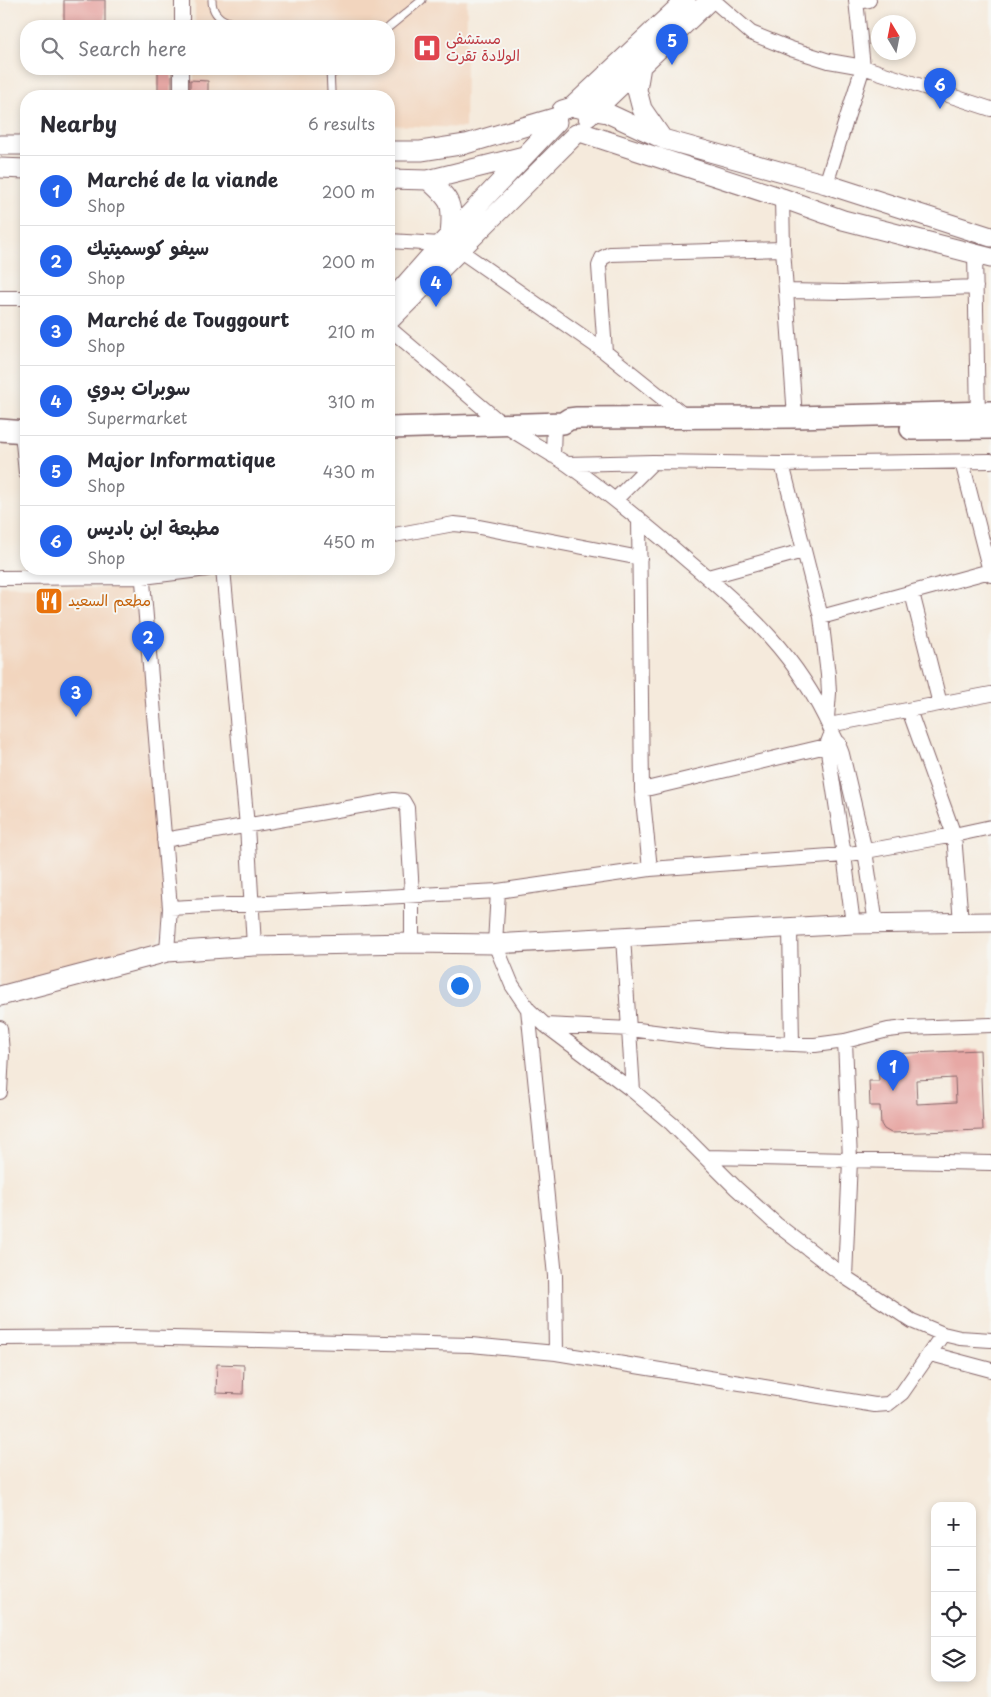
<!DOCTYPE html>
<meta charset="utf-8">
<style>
:root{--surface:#fff;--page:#f2f2f3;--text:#2b2b33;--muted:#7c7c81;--line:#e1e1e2;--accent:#2563eb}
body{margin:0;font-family:"Playpen Sans","Playpen Sans Arabic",sans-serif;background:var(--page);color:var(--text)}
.controls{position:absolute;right:15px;bottom:15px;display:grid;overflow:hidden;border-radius:10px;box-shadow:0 2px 8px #0003}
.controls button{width:45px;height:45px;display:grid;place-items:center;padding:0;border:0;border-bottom:1px solid var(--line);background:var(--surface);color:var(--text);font:25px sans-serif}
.compass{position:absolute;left:871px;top:15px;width:45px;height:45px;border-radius:50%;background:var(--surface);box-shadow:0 2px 8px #0003;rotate:350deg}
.you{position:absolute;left:459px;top:985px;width:18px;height:18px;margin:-12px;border:4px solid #fff;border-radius:50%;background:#1a73e8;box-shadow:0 0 0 8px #1a73e833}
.badge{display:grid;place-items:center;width:32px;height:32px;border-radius:50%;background:var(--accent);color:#fff;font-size:16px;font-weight:700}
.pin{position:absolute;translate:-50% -41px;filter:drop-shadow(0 1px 2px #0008)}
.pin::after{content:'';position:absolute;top:26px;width:18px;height:15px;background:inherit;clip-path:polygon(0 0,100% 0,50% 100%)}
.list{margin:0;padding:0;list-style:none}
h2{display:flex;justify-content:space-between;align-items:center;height:65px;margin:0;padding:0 20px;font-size:21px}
h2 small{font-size:16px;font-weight:400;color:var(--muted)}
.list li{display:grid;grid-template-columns:32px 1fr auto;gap:15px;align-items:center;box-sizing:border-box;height:70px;padding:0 20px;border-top:1px solid var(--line)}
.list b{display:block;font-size:19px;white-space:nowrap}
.list p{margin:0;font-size:16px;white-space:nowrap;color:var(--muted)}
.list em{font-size:16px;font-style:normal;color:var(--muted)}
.icon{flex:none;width:28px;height:28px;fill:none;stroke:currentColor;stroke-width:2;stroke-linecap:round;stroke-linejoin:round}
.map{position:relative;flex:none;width:991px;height:1697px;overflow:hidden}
.search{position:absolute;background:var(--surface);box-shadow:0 2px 8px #0003;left:20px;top:20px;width:375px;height:55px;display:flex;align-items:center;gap:12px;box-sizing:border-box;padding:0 18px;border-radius:20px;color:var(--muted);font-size:19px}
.panel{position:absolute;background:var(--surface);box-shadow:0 2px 8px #0003;left:20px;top:90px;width:375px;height:485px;border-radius:20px}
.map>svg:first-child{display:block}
.built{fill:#f2d5be}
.building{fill:#e7a8a5;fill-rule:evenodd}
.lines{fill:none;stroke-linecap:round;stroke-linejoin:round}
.lane-casing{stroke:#866669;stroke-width:9}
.street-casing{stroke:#866669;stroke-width:16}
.secondary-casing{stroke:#866669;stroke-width:21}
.primary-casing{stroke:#866669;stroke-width:24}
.lane{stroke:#fff;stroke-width:7}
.street{stroke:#fff;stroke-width:14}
.secondary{stroke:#fff;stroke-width:19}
.primary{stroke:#fff;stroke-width:21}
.labels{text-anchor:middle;stroke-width:4;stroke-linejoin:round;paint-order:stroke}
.health-label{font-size:15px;fill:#be3a42;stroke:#f6f6f2;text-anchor:start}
.food-label{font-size:15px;fill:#c56008;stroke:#f6f6f2;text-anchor:start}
</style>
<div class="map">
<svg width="991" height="1697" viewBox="0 0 991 1697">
<rect width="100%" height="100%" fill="#f6f6f2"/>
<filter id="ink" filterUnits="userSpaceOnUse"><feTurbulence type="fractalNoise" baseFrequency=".02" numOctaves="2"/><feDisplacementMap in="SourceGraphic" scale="10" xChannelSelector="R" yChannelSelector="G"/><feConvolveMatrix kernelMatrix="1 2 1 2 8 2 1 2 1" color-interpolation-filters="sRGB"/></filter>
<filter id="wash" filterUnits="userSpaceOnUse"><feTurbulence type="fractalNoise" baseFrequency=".0096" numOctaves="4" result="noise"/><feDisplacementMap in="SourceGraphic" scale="20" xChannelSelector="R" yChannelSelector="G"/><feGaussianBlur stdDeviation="1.12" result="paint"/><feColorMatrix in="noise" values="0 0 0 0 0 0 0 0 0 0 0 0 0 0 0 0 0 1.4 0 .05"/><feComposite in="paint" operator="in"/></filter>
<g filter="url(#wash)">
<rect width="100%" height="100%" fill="#f5eadc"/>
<path class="built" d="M195,0H467L465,128L389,125V96H194V69H389V26H195Z
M0,586L141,589L166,896L158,952L0,997Z"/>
<g id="blocks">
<path class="building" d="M64,0H105V26H64Z
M158,69L172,70V96H158Z
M190,80L208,81V96H190Z
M980,1050L983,1130L891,1133L884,1129L881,1124L880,1106H870L869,1081H879L878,1060L881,1057L887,1054ZM955,1078L956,1102L917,1104L916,1080Z
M217,1364L244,1365L243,1394L216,1393Z"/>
</g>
</g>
<g filter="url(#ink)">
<use href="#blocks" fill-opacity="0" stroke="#866669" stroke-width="1"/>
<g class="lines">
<defs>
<path id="lane" d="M212,0C212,25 241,25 260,26
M389,27L422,0
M330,69L331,91
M331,75L339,69"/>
<path id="street" d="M713,0L751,33L791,49L829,61L863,67L826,184
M856,0L863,67L991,109
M857,2L869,0
M182,26V0
M181,96V69
M782,198L783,249L795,417
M389,241L441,244L459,250L605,352L686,417
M975,253L978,420
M786,291L844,292L976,287
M0,298H26
M389,328L502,424L567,464L653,462L782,464L991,461
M605,352L599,266L602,258L610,254L783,249
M22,432L26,473
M553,456L554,423
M962,462L991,575
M567,464C609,494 649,527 688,561C750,613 797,655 831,730C835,738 839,745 842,754L865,851L876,924
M782,464L821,617L828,675L829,693L827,718
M616,499L653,462
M639,518L642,790L650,869
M389,536L454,524L474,526L640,558
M142,569L170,908L167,952
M223,569L247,826L254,946
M708,577L803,551
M0,578L143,577L207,569
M912,593L940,704
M821,617L990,571
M909,710L954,835L961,922
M829,725L991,694
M830,737L827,745L844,855L853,924
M642,790L839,743
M991,827L954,835L844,855L650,869L498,891L495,944L512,985L528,1009L545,1025L633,1091L672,1124L736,1188L776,1224L845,1277L912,1321L943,1334L960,1338L991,1340
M164,840L394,800L403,801L407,808L412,895V943
M170,908L498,891
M790,928L792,1044
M623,937L633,1091
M528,1009L555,1276L556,1353
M545,1025L630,1029L726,1041L815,1045L845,1041L888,1030L906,1028L991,1025
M0,1028L2,1053L0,1092
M706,1157L991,1163
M845,1277L850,1160L845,1041
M0,1338L128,1337L471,1345L556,1353L875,1405L888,1404L902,1393L943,1334
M931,1354L991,1370"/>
<path id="secondary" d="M641,66L637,90L642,109L662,138
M572,107L607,113L663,139L826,184L991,237
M562,110L572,107L686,0
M588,117L710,0
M580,132L782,198L843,220L991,258
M0,145H26
M389,151H421L466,144L557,117
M0,168L26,169
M389,179L428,180L524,156
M428,180C452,201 453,203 450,236
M389,303L441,244L557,122
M389,321L576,134
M0,996L167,952L254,946L412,943L495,944L853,924L991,922"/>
<path id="primary" d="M389,428L563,423L569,419L577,418L795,417L991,412
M911,429L991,428
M0,430L26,432"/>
</defs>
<use href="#lane" class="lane-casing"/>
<use href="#street" class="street-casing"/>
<use href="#secondary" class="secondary-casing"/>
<use href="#primary" class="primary-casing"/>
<use href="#lane" class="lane"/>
<use href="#street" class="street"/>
<use href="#secondary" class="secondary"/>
<use href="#primary" class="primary"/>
</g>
</g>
<defs>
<symbol id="hospital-square" viewBox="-11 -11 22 22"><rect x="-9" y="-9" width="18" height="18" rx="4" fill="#e0444e" stroke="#f6f6f2"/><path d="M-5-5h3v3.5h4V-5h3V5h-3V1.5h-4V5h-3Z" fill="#fff"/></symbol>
<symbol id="restaurant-square" viewBox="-11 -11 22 22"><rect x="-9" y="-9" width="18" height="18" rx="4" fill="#e8710a" stroke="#f6f6f2"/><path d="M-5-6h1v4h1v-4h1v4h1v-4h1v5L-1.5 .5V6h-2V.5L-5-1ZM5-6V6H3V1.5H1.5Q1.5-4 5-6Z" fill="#fff"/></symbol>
</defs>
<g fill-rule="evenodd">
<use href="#hospital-square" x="411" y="32" width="32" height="32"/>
<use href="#restaurant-square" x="33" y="585" width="32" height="32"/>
</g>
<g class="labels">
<g class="health-label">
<text x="446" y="44">مستشفى<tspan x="446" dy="17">الولادة تقرت</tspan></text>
</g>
<g class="food-label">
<text x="68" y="606">مطعم السعيد</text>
</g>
</g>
</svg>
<div class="controls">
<button>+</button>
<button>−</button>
<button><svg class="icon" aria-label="locate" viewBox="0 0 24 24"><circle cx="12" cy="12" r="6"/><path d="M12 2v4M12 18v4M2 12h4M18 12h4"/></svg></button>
<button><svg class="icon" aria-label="layers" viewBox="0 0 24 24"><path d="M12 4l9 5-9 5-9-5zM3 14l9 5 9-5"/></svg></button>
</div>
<svg class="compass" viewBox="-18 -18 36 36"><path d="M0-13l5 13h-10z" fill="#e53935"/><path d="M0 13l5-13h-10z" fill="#7c7c81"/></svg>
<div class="you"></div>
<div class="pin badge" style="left:893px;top:1091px">1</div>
<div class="pin badge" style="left:148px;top:662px">2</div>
<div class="pin badge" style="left:76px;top:717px">3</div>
<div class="pin badge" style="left:436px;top:307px">4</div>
<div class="pin badge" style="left:672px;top:65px">5</div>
<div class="pin badge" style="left:940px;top:109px">6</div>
<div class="search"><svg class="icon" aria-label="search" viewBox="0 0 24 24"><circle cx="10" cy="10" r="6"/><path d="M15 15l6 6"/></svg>Search here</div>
<section class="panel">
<h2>Nearby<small>6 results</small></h2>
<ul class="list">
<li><span class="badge">1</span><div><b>Marché de la viande</b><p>Shop</p></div><em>200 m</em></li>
<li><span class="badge">2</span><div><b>سيفو كوسميتيك</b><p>Shop</p></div><em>200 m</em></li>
<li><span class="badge">3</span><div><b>Marché de Touggourt</b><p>Shop</p></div><em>210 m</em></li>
<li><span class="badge">4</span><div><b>سوبرات بدوي</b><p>Supermarket</p></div><em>310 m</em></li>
<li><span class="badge">5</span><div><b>Major Informatique</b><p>Shop</p></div><em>430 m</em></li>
<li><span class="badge">6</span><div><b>مطبعة ابن باديس</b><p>Shop</p></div><em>450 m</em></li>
</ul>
</section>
</div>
